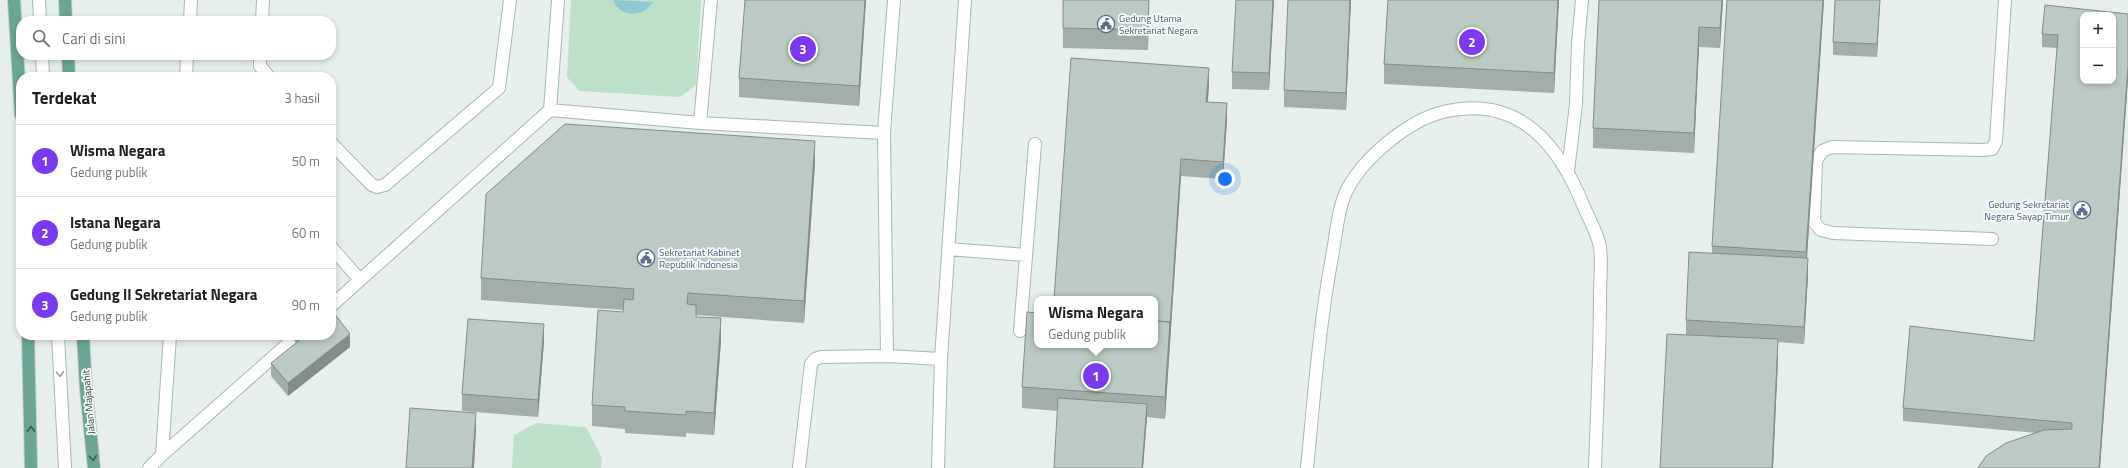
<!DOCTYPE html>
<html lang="id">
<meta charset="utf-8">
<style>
:root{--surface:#fff;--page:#f6f6f6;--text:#202124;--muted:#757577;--line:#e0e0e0;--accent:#7c3aed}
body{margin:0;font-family:"Titillium Web",sans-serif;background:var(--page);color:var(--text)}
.controls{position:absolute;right:12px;top:12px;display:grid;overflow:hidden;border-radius:8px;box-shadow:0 2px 6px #0003}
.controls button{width:36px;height:36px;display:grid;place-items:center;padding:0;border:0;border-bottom:1px solid var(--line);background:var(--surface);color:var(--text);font:20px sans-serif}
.you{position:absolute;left:1225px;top:179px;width:14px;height:14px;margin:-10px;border:3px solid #fff;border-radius:50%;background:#1a73e8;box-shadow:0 0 0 6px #1a73e833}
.badge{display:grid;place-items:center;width:26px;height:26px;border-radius:50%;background:var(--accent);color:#fff;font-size:13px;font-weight:700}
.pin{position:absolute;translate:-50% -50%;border:2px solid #fff;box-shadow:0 1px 4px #0006}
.popup{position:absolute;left:1034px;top:296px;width:124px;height:52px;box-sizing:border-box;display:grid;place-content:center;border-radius:8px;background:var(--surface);filter:drop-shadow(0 1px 3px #0005);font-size:13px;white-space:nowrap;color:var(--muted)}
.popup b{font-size:15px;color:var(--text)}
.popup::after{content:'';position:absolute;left:50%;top:100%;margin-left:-8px;border:8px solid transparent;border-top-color:var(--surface)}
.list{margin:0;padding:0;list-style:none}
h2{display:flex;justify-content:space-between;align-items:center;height:52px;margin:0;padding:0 16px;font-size:17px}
h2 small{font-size:13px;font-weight:400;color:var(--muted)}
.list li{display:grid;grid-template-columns:26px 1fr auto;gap:12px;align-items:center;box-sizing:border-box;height:72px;padding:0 16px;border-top:1px solid var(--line)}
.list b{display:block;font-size:15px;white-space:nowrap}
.list p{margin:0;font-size:13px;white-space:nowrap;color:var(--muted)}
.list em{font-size:13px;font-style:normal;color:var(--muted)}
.icon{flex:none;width:22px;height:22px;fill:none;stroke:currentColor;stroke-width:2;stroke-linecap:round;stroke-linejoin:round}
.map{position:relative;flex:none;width:2128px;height:468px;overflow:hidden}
.search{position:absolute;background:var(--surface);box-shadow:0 2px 6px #0003;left:16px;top:16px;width:320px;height:44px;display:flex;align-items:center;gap:10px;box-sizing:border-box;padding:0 14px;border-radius:16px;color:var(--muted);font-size:15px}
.panel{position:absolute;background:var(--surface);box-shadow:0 2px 6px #0003;left:16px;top:72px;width:320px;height:268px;border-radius:16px}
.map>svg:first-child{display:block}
.green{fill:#bfe0c8}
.water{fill:#8ec9d4}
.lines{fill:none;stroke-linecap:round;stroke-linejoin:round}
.lane-casing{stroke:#a8b8b2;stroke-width:14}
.primary-casing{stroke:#c2cac8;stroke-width:14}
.lane{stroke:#fff;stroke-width:12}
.primary{stroke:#6aa596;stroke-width:12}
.wall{fill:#a1aea9}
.shaded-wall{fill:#838d89}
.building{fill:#bbcac4;stroke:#838d89;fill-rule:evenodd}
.oneway{stroke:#92a09c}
.oneway2{stroke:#365b51}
.labels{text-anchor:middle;stroke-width:3.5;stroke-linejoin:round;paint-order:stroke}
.service-label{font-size:10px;fill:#4e5e75;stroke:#f7fbf9;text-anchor:start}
.street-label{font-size:10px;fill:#24423a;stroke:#f7fbf9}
</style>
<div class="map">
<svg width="2128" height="468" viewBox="0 0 2128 468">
<rect width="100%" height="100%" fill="#e6efeb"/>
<path class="green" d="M571,0H701L696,85L680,97L579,91L567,77Z
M536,423L586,427L602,458L601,468H512L514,435Z"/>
<path class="water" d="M613,0L653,2C643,18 620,18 613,0Z"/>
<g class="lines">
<defs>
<path id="lane" d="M39,0L40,21
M190,21L191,0
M262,21L263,0
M42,55L43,77
M260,55V66L269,77
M186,77L187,55
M550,110L558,0
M700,123L711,0
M331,143L372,185L377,187L385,185L499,88L510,0
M1568,171L1576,104L1578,44L1582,0
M1992,239L1833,233L1821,230L1814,222L1816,161L1822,151L1832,147L1983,150L1992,149L1996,141L2005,0
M331,247L360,280
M948,249L1026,255
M331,306L550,110L700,123L884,133
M1020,331L1035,144
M58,335L65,468
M170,335L162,455L298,335
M887,356L884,133L894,0
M149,468L162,455
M799,468L811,364L815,359L821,357L887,356L941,359
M938,468L941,359L965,0
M1307,468C1314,398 1319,327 1332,257C1336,237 1337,213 1345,194C1361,159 1409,119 1447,111C1520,96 1559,145 1584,207C1589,219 1598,234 1600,247C1602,263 1600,279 1600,295C1600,353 1597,410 1595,468"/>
<path id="primary" d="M14,0L21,115
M65,0L66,21
M68,55L69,77
M28,335L31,468
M83,335L86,389L94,468"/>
</defs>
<use href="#lane" class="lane-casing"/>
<use href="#primary" class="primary-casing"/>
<use href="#lane" class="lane"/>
<use href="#primary" class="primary"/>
</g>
<path class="wall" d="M745,0H866L859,106L739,97V78Z
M1149,0L1148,50L1063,48V28Z
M1274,0L1269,90L1232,89V72Z
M1351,0L1346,110L1284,107V90Z
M1388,0H1559L1554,93L1384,84V64Z
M1599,0H1723L1720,48L1699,47L1694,153L1593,148V128Z
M1824,0L1807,258L1808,275L1804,344L1778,342V359L1773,468H1660L1686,335V320L1712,253V246Z
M1880,0L1877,57L1833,55V42Z
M2128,14V79L2100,468L2036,433L1903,421V408L2034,341L2057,48L2042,47V34Z
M1209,85L1208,102L1227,120L1223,179L1181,176L1165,419L1147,417L1143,468L1058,411L1022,408V387L1155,345L1054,299Z
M815,163L804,323L696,315V317L721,340L714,435L686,433V437L625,433V429L592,426V405L623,310L481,300V278Z
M113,335H137V337Z
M290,335H331L350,347L288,396L271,376V363L296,343Z
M544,341L538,417L462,411V394Z"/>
<path class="shaded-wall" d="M865,0H866L859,106V86Z
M1149,0L1148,50V30Z
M1273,0H1274L1269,90V73Z
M1350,0H1351L1346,110V93Z
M1558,0H1559L1554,93V73Z
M1722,0H1723L1720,48V28Z
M1823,0H1824L1806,272V252Z
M1880,0L1877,57V44Z
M1699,27V47L1694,153V133Z
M2128,66V79L2100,468H2099Z
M1209,68V85L1206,119V102Z
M1227,103V120L1223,179V162Z
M815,141V163L804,323V301Z
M1181,159V176L1165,419V397Z
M1808,258V275L1804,344V327Z
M721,318V340L714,435V413Z
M544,324V341L538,417V400Z
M350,334V347L288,396V383Z
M1778,339V359L1773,468H1772Z
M1147,404V417L1143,468H1142Z
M476,413V430L474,468H472Z"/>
<path class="building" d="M745,0H865L859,86L739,78Z
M1063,0H1149L1148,30L1063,28Z
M1236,0H1273L1269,73L1232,72Z
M1288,0H1350L1346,93L1284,90Z
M1388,0H1558L1554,73L1384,64Z
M1599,0H1722L1720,28L1699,27L1694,133L1593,128Z
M1727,0H1823L1806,252L1712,246Z
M1835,0H1880L1877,44L1833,42Z
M2045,5L2128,14V66L2099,468H1978L1986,456L2006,443L2044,430L2072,429V423L1903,408L1910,326L2034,341L2058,35L2042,34ZM2083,15H2113V81H2083Z
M1071,58L1209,68L1206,102L1227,103L1223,162L1181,159L1170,327V322L1155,321V299H1054Z
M565,124L815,141L804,301L688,293L687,304L696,305V317L721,318L714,413L686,411V415L625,411V407L592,405L598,310L623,312L624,299L633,300L634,289L481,278L486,194Z
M1689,252L1808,258L1804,327L1686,320Z
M1027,312L1037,313V345H1155V321L1170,322L1165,397L1022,387Z
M334,313L350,334L288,383L271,363L306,335H331V315Z
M468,319L544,324L538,400L462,394Z
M1667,334L1778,339L1772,468H1660Z
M296,335H306L300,340Z
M1058,398L1147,404L1142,468H1054Z
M410,408L476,413L472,468H406Z"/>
<defs><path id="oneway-chevron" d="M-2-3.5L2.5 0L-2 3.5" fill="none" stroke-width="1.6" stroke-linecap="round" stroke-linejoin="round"/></defs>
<use class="oneway" href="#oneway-chevron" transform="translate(60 374) rotate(87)"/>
<g class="oneway2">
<use href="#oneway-chevron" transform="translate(31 429) rotate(-91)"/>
<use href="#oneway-chevron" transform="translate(93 458) rotate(84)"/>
</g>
<defs>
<symbol id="civic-ring" viewBox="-11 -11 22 22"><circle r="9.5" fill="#f7fbf9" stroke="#5c6f8a" stroke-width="1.5"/><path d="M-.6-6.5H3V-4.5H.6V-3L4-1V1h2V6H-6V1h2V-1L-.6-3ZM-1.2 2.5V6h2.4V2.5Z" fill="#5c6f8a"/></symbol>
</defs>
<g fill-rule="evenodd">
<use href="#civic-ring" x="1096" y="14" width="20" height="20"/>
<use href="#civic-ring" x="2072" y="200" width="20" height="20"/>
<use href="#civic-ring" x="636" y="248" width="20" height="20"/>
</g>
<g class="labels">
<g class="service-label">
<text x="1119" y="22">Gedung Utama<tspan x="1119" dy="12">Sekretariat Negara</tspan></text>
<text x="2069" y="208" text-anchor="end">Gedung Sekretariat<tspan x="2069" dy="12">Negara Sayap Timur</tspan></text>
<text x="659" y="256">Sekretariat Kabinet<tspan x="659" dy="12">Republik Indonesia</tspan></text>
</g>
<g class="street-label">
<text transform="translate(88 402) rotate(-95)" y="4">Jalan Majapahit</text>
</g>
</g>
</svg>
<div class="controls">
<button>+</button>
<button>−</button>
</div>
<div class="you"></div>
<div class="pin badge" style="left:1096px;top:376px">1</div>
<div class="popup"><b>Wisma Negara</b>Gedung publik</div>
<div class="pin badge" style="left:1472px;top:42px">2</div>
<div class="pin badge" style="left:803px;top:49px">3</div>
<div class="search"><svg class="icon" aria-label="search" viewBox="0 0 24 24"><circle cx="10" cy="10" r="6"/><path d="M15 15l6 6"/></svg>Cari di sini</div>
<section class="panel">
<h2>Terdekat<small>3 hasil</small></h2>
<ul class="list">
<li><span class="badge">1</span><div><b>Wisma Negara</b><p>Gedung publik</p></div><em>50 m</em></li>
<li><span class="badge">2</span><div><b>Istana Negara</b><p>Gedung publik</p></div><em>60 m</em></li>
<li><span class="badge">3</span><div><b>Gedung II Sekretariat Negara</b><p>Gedung publik</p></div><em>90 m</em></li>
</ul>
</section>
</div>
